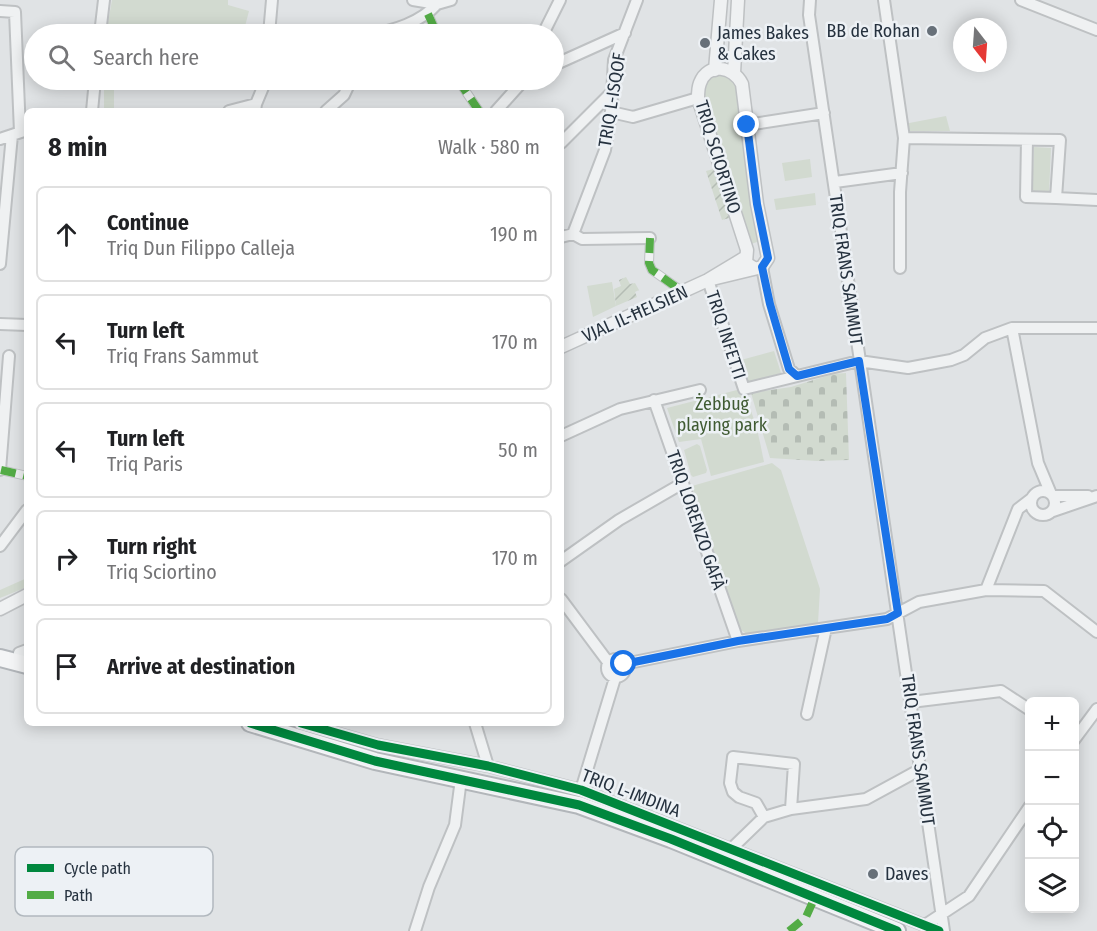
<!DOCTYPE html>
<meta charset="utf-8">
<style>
:root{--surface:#fff;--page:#f2f2f2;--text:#202124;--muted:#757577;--line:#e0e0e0}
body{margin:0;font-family:"Fira Sans Condensed",sans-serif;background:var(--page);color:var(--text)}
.controls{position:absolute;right:18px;bottom:18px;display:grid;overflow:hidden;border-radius:9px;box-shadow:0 3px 15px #0003}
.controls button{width:54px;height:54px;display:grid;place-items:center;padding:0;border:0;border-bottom:2px solid var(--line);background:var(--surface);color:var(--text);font:30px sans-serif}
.compass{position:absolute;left:953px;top:18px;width:54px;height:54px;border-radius:50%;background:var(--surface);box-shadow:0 3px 15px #0003;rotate:163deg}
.stop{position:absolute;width:18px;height:18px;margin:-14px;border:4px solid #1a73e8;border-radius:50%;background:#fff}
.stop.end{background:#1a73e8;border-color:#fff;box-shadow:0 2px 6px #0008}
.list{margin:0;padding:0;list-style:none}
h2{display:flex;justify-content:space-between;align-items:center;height:78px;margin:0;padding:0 24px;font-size:26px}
h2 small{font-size:20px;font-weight:400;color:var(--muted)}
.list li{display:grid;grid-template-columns:39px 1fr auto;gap:18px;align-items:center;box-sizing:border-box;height:96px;margin:0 12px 12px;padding:0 12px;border:2px solid var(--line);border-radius:9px}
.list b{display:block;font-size:22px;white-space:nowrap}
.list p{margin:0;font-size:20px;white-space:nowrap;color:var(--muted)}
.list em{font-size:20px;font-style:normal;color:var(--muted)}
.icon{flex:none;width:33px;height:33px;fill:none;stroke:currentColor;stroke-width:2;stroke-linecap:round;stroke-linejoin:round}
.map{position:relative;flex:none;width:1097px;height:931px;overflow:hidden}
.search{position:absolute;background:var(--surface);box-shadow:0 3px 15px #0003;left:24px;top:24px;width:540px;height:66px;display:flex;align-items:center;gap:15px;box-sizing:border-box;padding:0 21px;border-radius:33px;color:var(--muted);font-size:22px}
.panel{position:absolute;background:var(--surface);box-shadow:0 3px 15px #0003;left:24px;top:108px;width:540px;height:618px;border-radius:9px}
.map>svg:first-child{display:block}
.green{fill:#d2dad0}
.cemetery{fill:url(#cemetery-stones)}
.garden{fill:url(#garden-furrows)}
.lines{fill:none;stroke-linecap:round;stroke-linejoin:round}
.pedestrian-casing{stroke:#bec1c3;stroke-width:10}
.minor-casing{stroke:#bec1c3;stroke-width:14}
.tertiary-casing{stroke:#bec1c3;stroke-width:15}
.trunk-casing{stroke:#b2b6ba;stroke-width:20}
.pedestrian{stroke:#eff1f2;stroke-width:8}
.minor{stroke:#eff1f2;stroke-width:10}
.tertiary{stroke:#eff1f2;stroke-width:12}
.trunk{stroke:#f4f5f6;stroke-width:16}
.quiet{stroke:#53ac46;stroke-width:8;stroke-dasharray:15 8;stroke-linecap:butt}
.cycleway-casing{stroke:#edf1f5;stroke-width:13}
.cycleway{stroke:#00873e;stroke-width:9}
.route{stroke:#1a73e8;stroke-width:8}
.poi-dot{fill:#677079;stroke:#edf1f5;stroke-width:2}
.labels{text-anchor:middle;stroke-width:5;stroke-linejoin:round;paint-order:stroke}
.poi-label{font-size:18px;fill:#26323f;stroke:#edf1f5;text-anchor:start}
.street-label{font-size:18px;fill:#26323f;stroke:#edf1f5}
.park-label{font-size:18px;fill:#405b33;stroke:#edf1f5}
.key{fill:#edf1f5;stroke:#b1b8be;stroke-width:1.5}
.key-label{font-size:16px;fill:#26323f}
</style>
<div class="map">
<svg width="1097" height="931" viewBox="0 0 1097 931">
<defs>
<pattern id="cemetery-stones" width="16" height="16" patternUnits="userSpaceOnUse" patternTransform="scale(1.5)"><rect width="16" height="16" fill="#d2dad0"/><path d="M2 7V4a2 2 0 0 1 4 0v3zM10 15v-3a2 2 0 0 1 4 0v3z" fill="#b4bcb4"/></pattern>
<pattern id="garden-furrows" width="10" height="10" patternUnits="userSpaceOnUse" patternTransform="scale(1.5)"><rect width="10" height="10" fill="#d2dad0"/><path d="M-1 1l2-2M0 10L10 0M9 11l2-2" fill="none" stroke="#b4bcb4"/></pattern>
</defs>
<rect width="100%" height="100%" fill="#e0e3e5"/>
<path class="green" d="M112,0H228V5L249,11L243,34H106Z
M716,72L735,78L760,241L751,244L704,92C704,84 709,75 716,72Z
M104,80H137L132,89L114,87V111H104Z
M946,116L950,131H904V124Z
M1034,147L1051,148L1049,194H1032Z
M810,159L812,177L785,181L782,163Z
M815,193L816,205L776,210L774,199Z
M612,282L616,306L593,317L587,286Z
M774,351L781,373L749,382L741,360Z
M737,390C753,401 760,442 764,462L711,476L701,439L679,442L667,408Z
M697,444L700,446L707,470L706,473L693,477L691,475L684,450Z
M772,463L781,470L820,589L818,623L750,636L738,628L692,486Z
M27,578V587L0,598V590Z"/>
<path class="cemetery" d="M846,373L849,460L817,461L770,458L751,393L791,387L833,374Z"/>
<path class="garden" d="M717,168L733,217L722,220L706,171Z
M626,277L630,284L635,283L639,290L635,292L637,297L616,306L614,289L621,286L619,280Z"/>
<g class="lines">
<defs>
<path id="pedestrian" d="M428,14L437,34
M458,80L479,111
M650,238L649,263L652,270L683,292
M1,470L27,476"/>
<path id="minor" d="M413,0L437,4L451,0
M810,0L809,15L944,931
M884,0L904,138L900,192V268
M1021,0L1097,30
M0,11L15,12L20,132
M100,34L104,0
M269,34L272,0
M370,34C394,31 421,22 437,4
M543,34L560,0
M554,65L625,33
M92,111L95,80
M229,111L256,104
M255,111L256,104L266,80
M326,111L344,95L351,80
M496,111L524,80
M611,112L633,117L698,98
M747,125L824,113
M904,138L1060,140L1056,198L1097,200
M0,139L27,130
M1027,140L1026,197L1056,198
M561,143L612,92
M835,182L902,173
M573,234L605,150L611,112L614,60L637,0
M561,237L573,234L582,239L650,238
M0,264L12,135
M762,267L769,304L789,369L797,376
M708,280L744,389L859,361L908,368L951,360L964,355L985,338L1012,328H1097
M0,324L27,325
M1012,328L1038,463L1051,494
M654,400L738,641
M561,436L620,409L700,390
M0,470L9,356
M1031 503a12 12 0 1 1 24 0a12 12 0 1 1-24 0Z
M1053,496H1088
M1053,511L1097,496
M0,546L27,510
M561,561L619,520L683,483
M986,590L1018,509L1031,499
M561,599L608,662
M19,653L27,650
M607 668a9 9 0 1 1 18 0a9 9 0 1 1-18 0Z
M624,664L738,641L887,619L919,602L986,590L1044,591L1097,632
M911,702L1001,691L1030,710
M807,714L826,628
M301,723L378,745L488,766L581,790L939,931
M475,723L488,766
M1074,740L1097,709
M581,790L615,678
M764,817L756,803L739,797L733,792L730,783L733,757L794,764L791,809
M731,849L764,817L791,809L866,799L921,769
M925,925L969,896L1030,806
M415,931L429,887L455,825L461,779"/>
<path id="tertiary" d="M715,70L721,0
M734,73L738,0
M708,280L762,267L768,258L757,204L742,84C733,66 708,62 700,83C698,88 698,93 698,98L747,250L746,263L754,268
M561,347L708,280L746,257
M0,609L27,595"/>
<path id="trunk" d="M0,658L27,665
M250,723L375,761L579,805L671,839L897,931"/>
</defs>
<use href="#pedestrian" class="pedestrian-casing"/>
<use href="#minor" class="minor-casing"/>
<use href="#tertiary" class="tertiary-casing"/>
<use href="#trunk" class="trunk-casing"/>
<use href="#pedestrian" class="pedestrian"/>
<use href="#minor" class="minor"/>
<use href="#tertiary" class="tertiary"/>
<use href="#trunk" class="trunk"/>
<path class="quiet" d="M428,14L437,34
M458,80L479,111
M650,238L649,263L652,270L683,292
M1,470L27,476
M789,931L806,917L815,897"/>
<defs>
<path id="cycleway" d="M250,723L375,761L579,805L671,839L897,931
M301,723L378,745L488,766L581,790L939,931"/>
</defs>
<use href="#cycleway" class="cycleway-casing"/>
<use href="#cycleway" class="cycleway"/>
</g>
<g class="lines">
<path class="route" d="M624,664L738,641L887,619L898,613L859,361L797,376L789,369L770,304L762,267L768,258L757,204L747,125"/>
</g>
<g class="poi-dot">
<circle cx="932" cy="31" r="6"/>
<circle cx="705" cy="43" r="6"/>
<circle cx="873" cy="874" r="6"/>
</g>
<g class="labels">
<g class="poi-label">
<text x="920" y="37" text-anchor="end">BB de Rohan</text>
<text x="717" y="39">James Bakes<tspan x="717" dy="21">&amp; Cakes</tspan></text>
<text x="885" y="880">Daves</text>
</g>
<g class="street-label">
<text transform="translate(612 100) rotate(-81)" y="6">TRIQ L-ISQOF</text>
<text transform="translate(718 157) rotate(73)" y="6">TRIQ SCIORTINO</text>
<text transform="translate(846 270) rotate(82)" y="6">TRIQ FRANS SAMMUT</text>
<text transform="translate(635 314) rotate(-24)" y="6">VJAL IL-ĦELSIEN</text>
<text transform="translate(726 335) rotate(72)" y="6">TRIQ INFETTI</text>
<text transform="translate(696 520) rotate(71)" y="6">TRIQ LORENZO GAFÀ</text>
<text transform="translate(918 750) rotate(82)" y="6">TRIQ FRANS SAMMUT</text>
<text transform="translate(631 793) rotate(21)" y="6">TRIQ L-IMDINA</text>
</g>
<g class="park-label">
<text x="722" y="410">Żebbuġ<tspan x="722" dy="21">playing park</tspan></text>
</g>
</g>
<rect x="15" y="847" width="198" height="69" rx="9" class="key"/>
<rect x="27" y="864" width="27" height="8" fill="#00873e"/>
<rect x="27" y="891" width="27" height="8" fill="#53ac46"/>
<g class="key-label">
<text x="64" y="874">Cycle path</text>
<text x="64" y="901">Path</text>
</g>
</svg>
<div class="controls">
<button>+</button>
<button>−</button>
<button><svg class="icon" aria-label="locate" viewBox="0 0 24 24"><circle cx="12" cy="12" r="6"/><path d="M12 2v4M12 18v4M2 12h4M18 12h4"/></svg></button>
<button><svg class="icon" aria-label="layers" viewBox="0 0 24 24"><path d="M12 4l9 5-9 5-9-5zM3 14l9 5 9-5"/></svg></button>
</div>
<svg class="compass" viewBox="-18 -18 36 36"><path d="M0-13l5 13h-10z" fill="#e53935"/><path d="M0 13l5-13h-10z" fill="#757577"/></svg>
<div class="stop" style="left:624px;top:664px"></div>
<div class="stop end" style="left:747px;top:125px"></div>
<div class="search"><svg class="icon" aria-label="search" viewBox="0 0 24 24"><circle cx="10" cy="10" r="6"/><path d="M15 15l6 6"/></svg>Search here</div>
<section class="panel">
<h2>8 min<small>Walk · 580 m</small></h2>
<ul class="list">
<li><svg class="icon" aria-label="ahead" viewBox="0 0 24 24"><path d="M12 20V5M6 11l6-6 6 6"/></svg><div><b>Continue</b><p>Triq Dun Filippo Calleja</p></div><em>190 m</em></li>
<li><svg class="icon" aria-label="left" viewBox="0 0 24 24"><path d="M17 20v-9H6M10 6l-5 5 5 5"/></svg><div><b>Turn left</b><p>Triq Frans Sammut</p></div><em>170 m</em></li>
<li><svg class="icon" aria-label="left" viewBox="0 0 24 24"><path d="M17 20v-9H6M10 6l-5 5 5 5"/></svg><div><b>Turn left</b><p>Triq Paris</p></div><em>50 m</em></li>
<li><svg class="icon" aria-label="right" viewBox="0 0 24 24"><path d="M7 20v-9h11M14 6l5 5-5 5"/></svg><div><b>Turn right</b><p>Triq Sciortino</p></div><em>170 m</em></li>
<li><svg class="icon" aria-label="arrive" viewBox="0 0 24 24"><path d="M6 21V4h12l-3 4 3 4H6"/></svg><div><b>Arrive at destination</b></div></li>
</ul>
</section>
</div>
